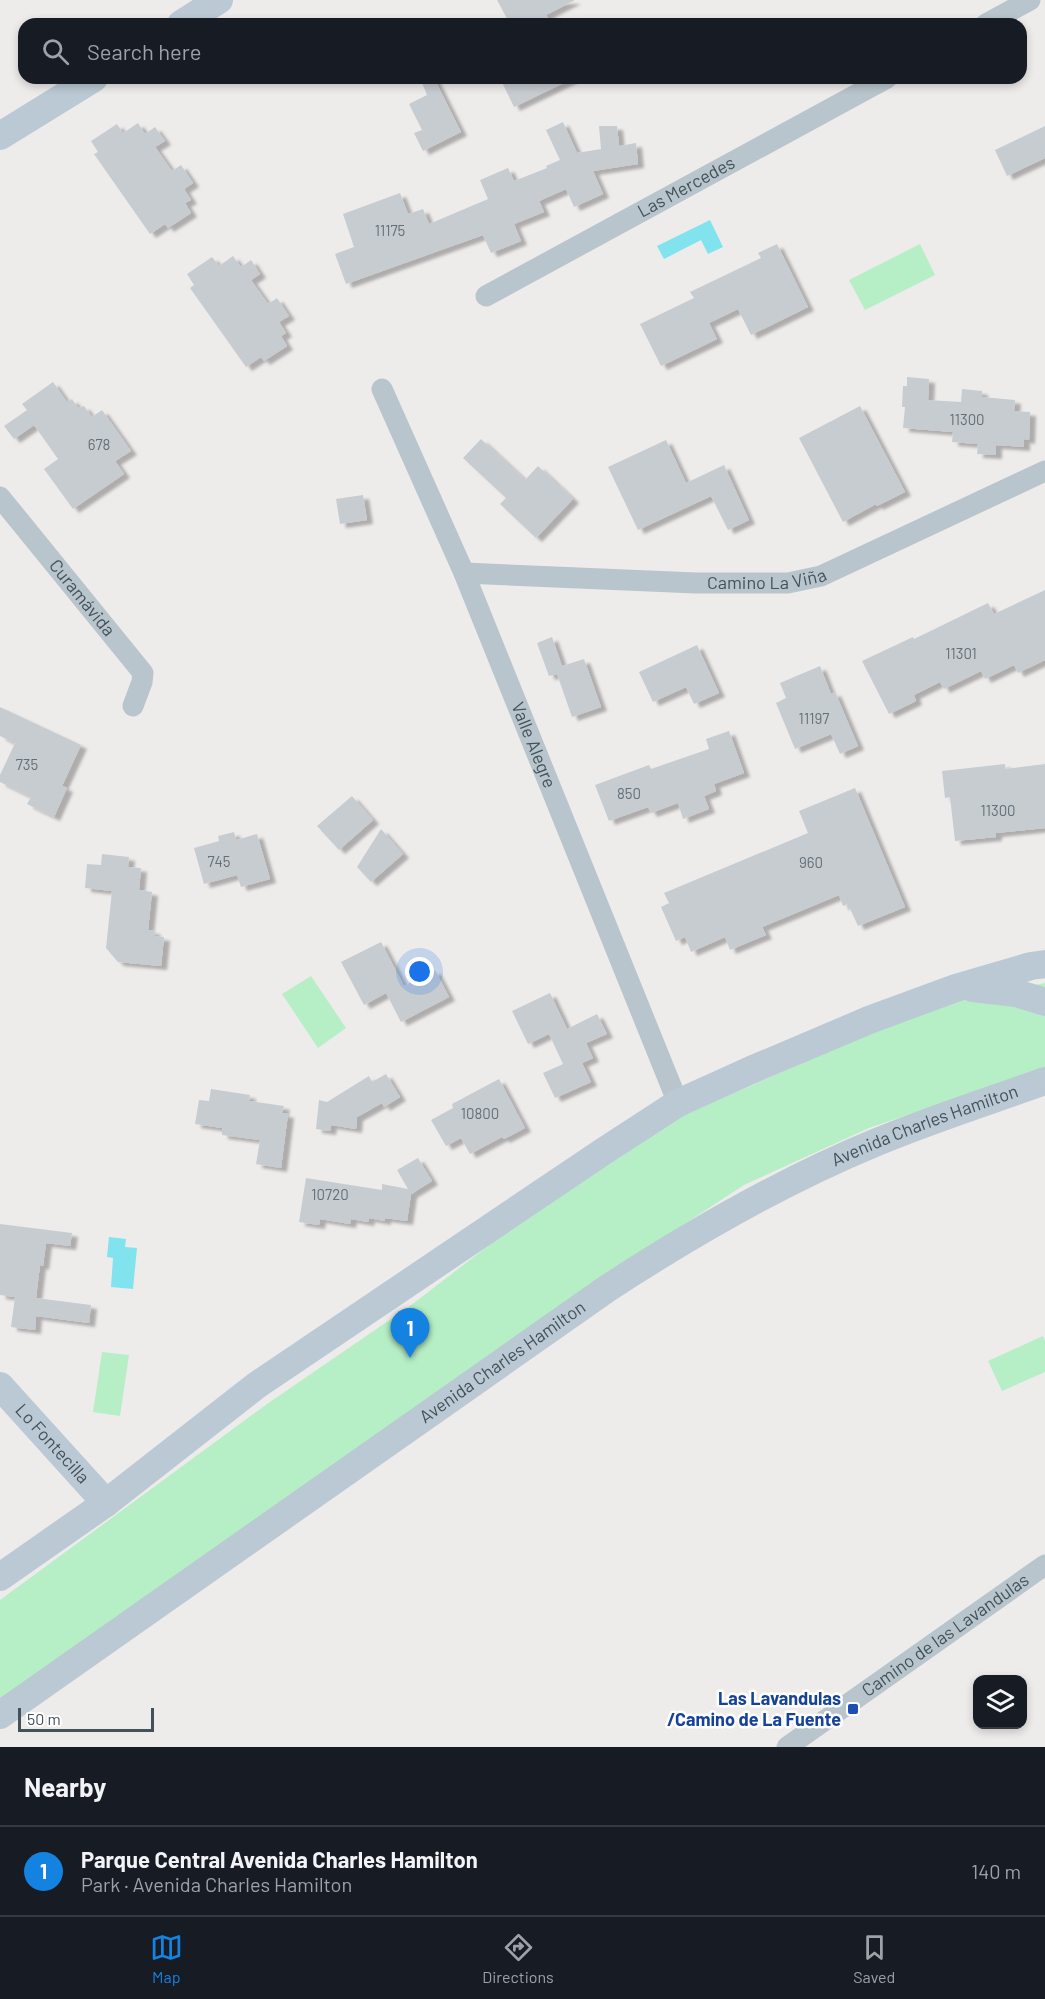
<!DOCTYPE html>
<meta charset="utf-8">
<style>
:root{--surface:#171b24;--page:#20242c;--text:#f1f3f6;--muted:#9ea1a6;--line:#363941;--accent:#1382e0}
body{margin:0;font-family:Barlow,sans-serif;background:var(--page);color:var(--text)}
.controls{position:absolute;right:18px;bottom:18px;display:grid;overflow:hidden;border-radius:12px;box-shadow:0 3px 9px #0003}
.controls button{width:54px;height:54px;display:grid;place-items:center;padding:0;border:0;border-bottom:2px solid var(--line);background:var(--surface);color:var(--text);font:30px sans-serif}
.scale{position:absolute;left:18px;bottom:15px;width:136px;box-sizing:border-box;padding-left:6px;border:3px solid #435159;border-top:0;font-size:16px;line-height:21px;white-space:nowrap;color:#435159;-webkit-text-stroke:4px #fff;paint-order:stroke}
.you{position:absolute;left:420px;top:972px;width:21px;height:21px;margin:-15px;border:4px solid #fff;border-radius:50%;background:#1a73e8;box-shadow:0 0 0 9px #1a73e833}
.badge{display:grid;place-items:center;width:39px;height:39px;border-radius:50%;background:var(--accent);color:#fff;font-size:20px;font-weight:700}
.pin{position:absolute;translate:-50% -50px;filter:drop-shadow(0 2px 3px #0008)}
.pin::after{content:'';position:absolute;top:32px;width:21px;height:18px;background:inherit;clip-path:polygon(0 0,100% 0,50% 100%)}
.list{margin:0;padding:0;list-style:none}
h2{display:flex;justify-content:space-between;align-items:center;height:78px;margin:0;padding:0 24px;font-size:26px}
h2 small{font-size:20px;font-weight:400;color:var(--muted)}
.list li{display:grid;grid-template-columns:39px 1fr auto;gap:18px;align-items:center;box-sizing:border-box;height:90px;padding:0 24px;border-top:2px solid var(--line)}
.list b{display:block;font-size:22px;white-space:nowrap}
.list p{margin:0;font-size:20px;white-space:nowrap;color:var(--muted)}
.list em{font-size:20px;font-style:normal;color:var(--muted)}
.icon{flex:none;width:33px;height:33px;fill:none;stroke:currentColor;stroke-width:2;stroke-linecap:round;stroke-linejoin:round}
.map{position:relative;flex:none;width:1045px;height:1747px;overflow:hidden}
.search{position:absolute;background:var(--surface);box-shadow:0 3px 9px #0003;left:18px;right:18px;top:18px;height:66px;display:flex;align-items:center;gap:15px;box-sizing:border-box;padding:0 21px;border-radius:18px;color:var(--muted);font-size:22px}
.sheet{height:168px;background:var(--surface)}
nav{display:flex;justify-content:space-around;align-items:center;box-sizing:border-box;height:84px;border-top:2px solid var(--line);background:var(--surface);font-size:16px;color:var(--muted)}
nav a{display:grid;justify-items:center;gap:3px}
nav .on{color:var(--accent)}
.map>svg:first-child{display:block}
.green{fill:#b6efc6}
.water{fill:#81e3ee}
.building{fill:#c7ccd1;filter:url(#shadow)}
.lines{fill:none;stroke-linecap:round;stroke-linejoin:round}
.street{stroke:#b8c5cc;stroke-width:21}
.secondary{stroke:#bac9d4;stroke-width:28}
.transit-dot{fill:#1a4fb4;stroke:#fff;stroke-width:2}
.labels{text-anchor:middle;stroke-width:5;stroke-linejoin:round;paint-order:stroke}
.number-label{font-size:15px;fill:#647077}
.street-label{font-size:18px;fill:#435159;stroke:#fff}
.transit-label{font-size:18px;font-weight:bold;fill:#164399;stroke:#fff;text-anchor:end}
</style>
<div class="map">
<svg width="1045" height="1747" viewBox="0 0 1045 1747">
<defs>
<filter id="shadow"><feDropShadow dx="6" dy="4" stdDeviation="1.5" flood-color="#0004"/></filter>
</defs>
<rect width="100%" height="100%" fill="#eeebeb"/>
<path class="green" d="M920,244L935,275L865,310L849,280Z
M311,976L346,1028L318,1048L282,994Z
M1045,983V1068L869,1128L744,1185L599,1280L0,1699V1600L267,1404L410,1306L606,1155L679,1117L874,1032L973,997Z
M1043,1336L1045,1341V1372L1002,1391L988,1361Z
M102,1352L129,1355L120,1416L93,1412Z"/>
<path class="water" d="M710,220L723,247L708,254L701,240L664,259L657,246Z
M109,1237L126,1239L125,1247L137,1248L133,1289L111,1287L113,1258L107,1257Z"/>
<path class="building" d="M497,0H575L546,15L551,24H510Z
M420,78H434L461,132L423,151L414,133L422,130L409,104L427,95Z
M500,78H574L514,107Z
M563,122L577,153L601,149L599,126H617L619,146L636,143L638,164L593,171L603,194L574,207L566,189L539,201L544,212L514,224L521,241L491,253L483,235L346,284L335,254L354,247L343,214L400,193L408,214L423,209L429,224L488,199L480,180L508,168L514,181L547,168L546,166L560,160L546,130Z
M138,123L145,134L155,127L165,141L155,147L172,171L181,165L193,183L184,189L191,200L185,203L191,213L168,228L165,224L150,234L94,154L98,152L91,141L117,124L123,133Z
M1045,126V158L1007,176L995,150Z
M777,244L808,307L751,335L738,309L709,323L717,339L661,366L640,324L694,298L690,292L761,258L758,253Z
M233,256L241,267L251,260L260,274L251,280L268,304L277,298L289,316L279,322L286,333L281,336L287,346L264,361L261,357L246,367L190,288L194,285L187,274L212,257L219,266Z
M907,377L929,379L928,400L961,402L962,389L982,391V397L1015,400L1014,411L1030,412L1029,440L1024,439V447L996,445V455L977,454L978,444L952,442L953,432L903,428L905,407H902L903,386H907Z
M53,382L67,402L72,399L78,408L84,406L92,417L102,410L131,451L115,461L124,474L73,509L44,469L58,459L34,425L14,439L4,426L27,410L22,404Z
M860,406L905,492L877,506L876,504L843,522L799,438Z
M481,439L525,480L538,466L573,499L536,538L500,504L506,498L463,458Z
M666,440L686,483L724,465L749,520L728,530L711,496L638,530L608,467Z
M363,495L367,520L340,524L336,499Z
M1045,590V660L1018,673L1014,665L985,679L981,671L944,689L940,682L914,695L916,701L889,714L862,661L913,637L914,639L988,603L994,614Z
M552,637L562,666L584,659L601,707L572,717L557,674L549,676L537,643Z
M697,645L719,693L694,704L686,687L653,702L639,672Z
M820,666L831,694L835,692L858,746L840,754L831,734L795,749L776,703L786,698L780,683Z
M0,707L81,745L62,786L67,788L54,817L27,804L31,797L0,782V775L15,743L0,736Z
M729,731L744,773L714,784L716,791L704,796L709,809L683,819L678,803L651,813L648,807L609,821L595,785L649,765L651,769L709,749L706,739Z
M1005,764V769L1045,764V828L996,833V837L955,841L950,797L945,798L942,771Z
M855,788L905,907L858,926L848,904L843,906L839,895L762,927L766,935L730,950L725,937L691,952L685,937L676,941L661,907L669,903L664,893L808,833L799,811Z
M352,796L373,820L339,850L317,826Z
M381,829L403,854L371,882L357,867Z
M234,832L236,840L257,834L270,879L241,887L237,875L204,884L194,848L219,841L218,836Z
M102,854L129,857L128,867L141,868L139,890L152,892L148,930L155,931L154,936L164,937L161,966L118,962L106,948L112,891L85,888L87,864L101,865Z
M381,942L404,986L435,970L449,997L401,1022L386,993L364,1005L341,962Z
M550,993L567,1029L597,1014L607,1034L586,1043L593,1058L582,1063L591,1082L555,1098L543,1073L563,1064L549,1034L528,1044L512,1011Z
M386,1074L400,1097L384,1107L382,1103L357,1117L356,1129L331,1125L330,1131L316,1129L319,1100L327,1102L369,1076L372,1082Z
M499,1079L525,1128L504,1139L502,1137L470,1154L461,1138L446,1146L431,1120L453,1108L452,1104Z
M211,1089L250,1095L249,1101L284,1106L282,1113L288,1114L281,1168L256,1164L260,1140L222,1135V1128L195,1124L199,1100L209,1101Z
M418,1158L432,1181L411,1194L407,1221L385,1218V1221L369,1218L368,1222L351,1219L350,1224L320,1219L319,1225L299,1222L306,1178L382,1190V1184L408,1189L397,1170Z
M0,1224L72,1233L70,1246L46,1243L43,1266L40,1265L36,1298L91,1305L89,1323L36,1316L35,1330L11,1327L15,1297L0,1295Z"/>
<g class="lines">
<g class="street">
<path d="M986,24L1030,0"/>
<path id="s1" d="M486,296L887,78"/>
<path id="s2" d="M382,389L464,573L678,1103"/>
<path id="s3" d="M0,497L143,673L142,682L133,706"/>
<path id="s4" d="M464,573L696,583H788L821,576L1045,471"/>
<path id="s5" d="M787,1747L1045,1565"/>
</g>
<g class="secondary">
<path d="M181,24L219,0"/>
<path d="M0,136L94,78"/>
<path d="M973,988L1016,993L1045,1002"/>
<path id="s6" d="M0,1386L106,1503"/>
<path d="M0,1577L106,1503L257,1385L604,1151L678,1103L751,1070L869,1020L956,988L1031,966L1045,964"/>
<path id="s7" d="M0,1715L608,1288C694,1232 782,1181 877,1142C932,1119 989,1101 1045,1081"/>
</g>
</g>
<rect class="transit-dot" x="847" y="1703" width="12" height="12" rx="3"/>
<g class="labels">
<g class="number-label">
<text x="390" y="236">11175</text>
<text x="967" y="425">11300</text>
<text x="99" y="450">678</text>
<text x="961" y="659">11301</text>
<text x="814" y="724">11197</text>
<text x="27" y="770">735</text>
<text x="629" y="799">850</text>
<text x="998" y="816">11300</text>
<text x="219" y="867">745</text>
<text x="811" y="868">960</text>
<text x="480" y="1119">10800</text>
<text x="330" y="1200">10720</text>
</g>
<g class="street-label">
<text dy="6" stroke="none"><textPath href="#s1" startOffset="228">Las Mercedes</textPath></text>
<text dy="6" stroke="none"><textPath href="#s4" startOffset="303">Camino La Viña</textPath></text>
<text dy="6" stroke="none"><textPath href="#s3" startOffset="130">Curamávida</textPath></text>
<text dy="6" stroke="none"><textPath href="#s2" startOffset="387">Valle Alegre</textPath></text>
<text dy="6" stroke="none"><textPath href="#s7" startOffset="1100">Avenida Charles Hamilton</textPath></text>
<text dy="6" stroke="none"><textPath href="#s7" startOffset="614">Avenida Charles Hamilton</textPath></text>
<text dy="6" stroke="none"><textPath href="#s6" startOffset="78">Lo Fontecilla</textPath></text>
<text dy="6" stroke="none"><textPath href="#s5" startOffset="194">Camino de las Lavandulas</textPath></text>
</g>
<g class="transit-label">
<text x="841" y="1705">Las Lavandulas<tspan x="841" dy="21">/Camino de La Fuente</tspan></text>
</g>
</g>
</svg>
<div class="controls">
<button><svg class="icon" aria-label="layers" viewBox="0 0 24 24"><path d="M12 4l9 5-9 5-9-5zM3 14l9 5 9-5"/></svg></button>
</div>
<div class="scale">50 m</div>
<div class="you"></div>
<div class="pin badge" style="left:410px;top:1358px">1</div>
<div class="search"><svg class="icon" aria-label="search" viewBox="0 0 24 24"><circle cx="10" cy="10" r="6"/><path d="M15 15l6 6"/></svg>Search here</div>
</div>
<section class="sheet">
<h2>Nearby<small></small></h2>
<ul class="list">
<li><span class="badge">1</span><div><b>Parque Central Avenida Charles Hamilton</b><p>Park · Avenida Charles Hamilton</p></div><em>140 m</em></li>
</ul>
</section>
<nav>
<a class="on"><svg class="icon" aria-label="map" viewBox="0 0 24 24"><path d="M3 6l6-2 6 2 6-2v14l-6 2-6-2-6 2zM9 4v14M15 6v14"/></svg>Map</a>
<a><svg class="icon" aria-label="directions" viewBox="0 0 24 24"><path d="M12 3l9 9-9 9-9-9zM9 14v-3h6M13 9l2 2-2 2"/></svg>Directions</a>
<a><svg class="icon" aria-label="saved" viewBox="0 0 24 24"><path d="M7 4h10v16l-5-4-5 4z"/></svg>Saved</a>
</nav>
